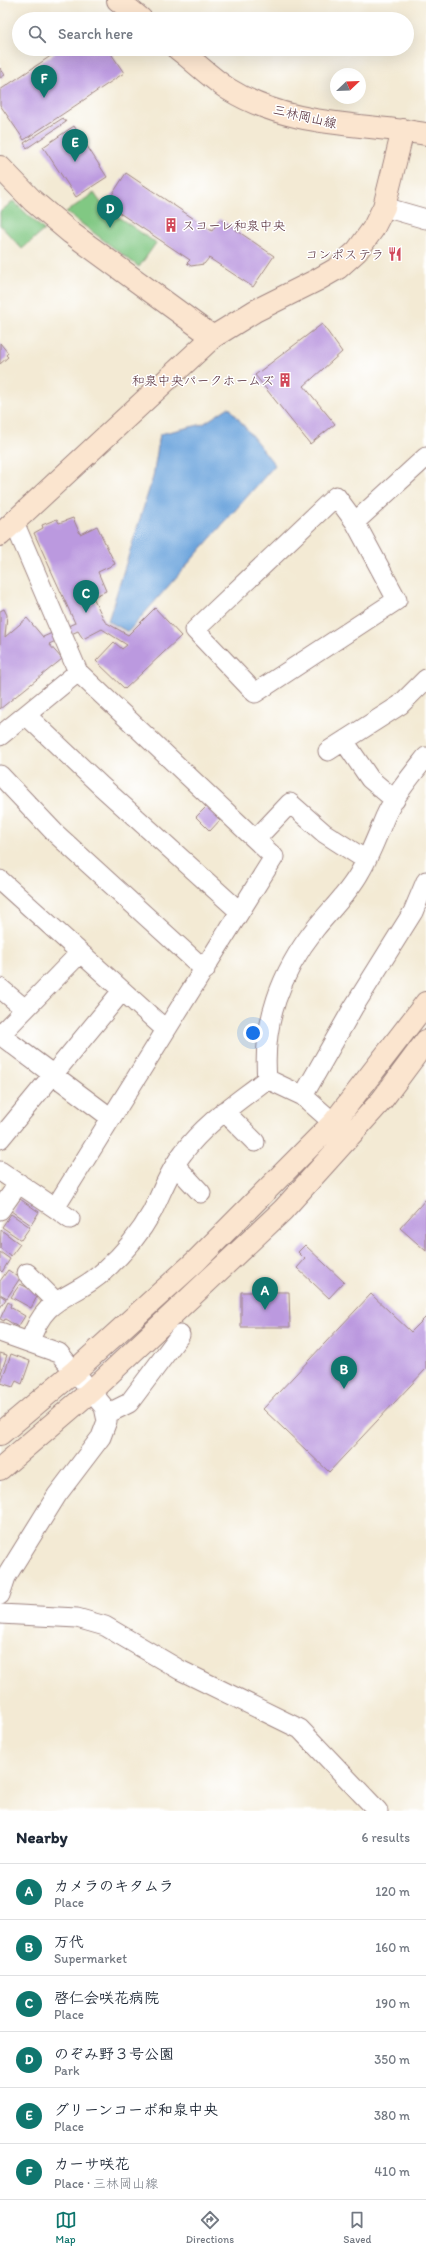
<!DOCTYPE html>
<meta charset="utf-8">
<style>
:root{--surface:#fff;--page:#f6f6f7;--text:#1f2937;--muted:#747a83;--line:#e0e1e3;--accent:#0f766e}
body{margin:0;font-family:Itim,"Klee One",sans-serif;background:var(--page);color:var(--text)}
.compass{position:absolute;left:330px;top:68px;width:36px;height:36px;border-radius:50%;background:var(--surface);box-shadow:0 4px 16px #0002;rotate:67deg}
.you{position:absolute;left:253px;top:1033px;width:14px;height:14px;margin:-10px;border:3px solid #fff;border-radius:50%;background:#1a73e8;box-shadow:0 0 0 6px #1a73e833}
.badge{display:grid;place-items:center;width:26px;height:26px;border-radius:50%;background:var(--accent);color:#fff;font-size:13px;font-weight:700}
.pin{position:absolute;translate:-50% -33px;filter:drop-shadow(0 1px 2px #0008)}
.pin::after{content:'';position:absolute;top:21px;width:14px;height:12px;background:inherit;clip-path:polygon(0 0,100% 0,50% 100%)}
.list{margin:0;padding:0;list-style:none}
h2{display:flex;justify-content:space-between;align-items:center;height:52px;margin:0;padding:0 16px;font-size:17px}
h2 small{font-size:13px;font-weight:400;color:var(--muted)}
.list li{display:grid;grid-template-columns:26px 1fr auto;gap:12px;align-items:center;box-sizing:border-box;height:56px;padding:0 16px;border-top:1px solid var(--line)}
.list b{display:block;font-size:15px;white-space:nowrap}
.list p{margin:0;font-size:13px;white-space:nowrap;color:var(--muted)}
.list em{font-size:13px;font-style:normal;color:var(--muted)}
.icon{flex:none;width:22px;height:22px;fill:none;stroke:currentColor;stroke-width:2;stroke-linecap:round;stroke-linejoin:round}
.map{position:relative;flex:none;width:426px;height:1811px;overflow:hidden}
.search{position:absolute;background:var(--surface);box-shadow:0 4px 16px #0002;left:12px;right:12px;top:12px;height:44px;display:flex;align-items:center;gap:10px;box-sizing:border-box;padding:0 14px;border-radius:22px;color:var(--muted);font-size:15px}
.sheet{height:388px;background:var(--surface)}
nav{display:flex;justify-content:space-around;align-items:center;box-sizing:border-box;height:56px;border-top:1px solid var(--line);background:var(--surface);font-size:11px;color:var(--muted)}
nav a{display:grid;justify-items:center;gap:2px}
nav .on{color:var(--accent)}
.map>svg:first-child{display:block}
.green{fill:#81c883;stroke:#667457}
.water{fill:#6ea6dd;stroke:#5c6284}
.building{fill:#bb99df}
.lines{fill:none;stroke-linecap:round;stroke-linejoin:round}
.street-casing{stroke:#9e8480;stroke-width:21}
.secondary-casing{stroke:#9e8480;stroke-width:24}
.street{stroke:#fff;stroke-width:19}
.secondary{stroke:#fbe5cf;stroke-width:22}
.labels{text-anchor:middle;stroke-width:3;stroke-linejoin:round;paint-order:stroke}
.street-label{font-size:13px;fill:#4a1f2b;stroke:#fff}
.poi-label{font-size:13px;fill:#4a1f2b;stroke:#fff;text-anchor:end}
</style>
<div class="map">
<svg width="426" height="1811" viewBox="0 0 426 1811">
<rect width="100%" height="100%" fill="#fff"/>
<filter id="ink" filterUnits="userSpaceOnUse"><feTurbulence type="fractalNoise" baseFrequency=".025" numOctaves="2"/><feDisplacementMap in="SourceGraphic" scale="8" xChannelSelector="R" yChannelSelector="G"/><feConvolveMatrix kernelMatrix="1 2 1 2 8 2 1 2 1" color-interpolation-filters="sRGB"/></filter>
<filter id="wash" filterUnits="userSpaceOnUse"><feTurbulence type="fractalNoise" baseFrequency=".012" numOctaves="4" result="noise"/><feDisplacementMap in="SourceGraphic" scale="16" xChannelSelector="R" yChannelSelector="G"/><feGaussianBlur stdDeviation="0.9" result="paint"/><feColorMatrix in="noise" values="0 0 0 0 0 0 0 0 0 0 0 0 0 0 0 0 0 1.4 0 .05"/><feComposite in="paint" operator="in"/></filter>
<g filter="url(#wash)">
<rect width="100%" height="100%" fill="#f3ead4"/>
<path class="green" d="M94,193L104,207L156,243L139,267L66,212Z
M13,201L44,230L22,249L0,225V212Z"/>
<path class="water" d="M229,407L275,465L128,632L108,621L153,477L160,434L203,424Z"/>
<g id="blocks">
<path class="building" d="M61,49H108L124,73L24,140L0,105V90Z
M0,68L5,75L0,78Z
M63,118L66,122L27,148L24,143Z
M74,126L107,177L76,197L43,147Z
M126,173L212,231L220,219L274,256L253,287L209,258L204,264L191,266L187,263L190,260L106,204Z
M322,324L342,352L304,386L335,424L310,444L255,375Z
M0,343L8,353L6,355L8,357L0,364Z
M73,518L80,534L97,526L115,564L98,572L106,591L93,597L105,622L128,635L155,608L181,636L125,689L96,661L114,642L122,649L127,645L102,629L83,639L78,631L49,644L62,659L0,709V611L4,609L7,615L5,637L27,618L43,637L75,623L34,533L43,528L42,525L57,519L59,523Z
M207,806L221,819L210,831L196,817Z
M20,1199L39,1212L31,1225L11,1211Z
M426,1199V1251L400,1228Z
M11,1214L30,1227L21,1240L2,1227Z
M1,1230L20,1244L11,1256L0,1248Z
M305,1245L344,1282L329,1298L297,1268L305,1259L298,1252Z
M0,1252L10,1259L2,1272L0,1270Z
M8,1270L20,1278L7,1298L0,1294V1281Z
M20,1284L39,1293L31,1308L11,1297Z
M241,1292H289L290,1327H241Z
M371,1294L411,1332L426,1317V1369L329,1472L263,1409Z
M0,1295L6,1299L0,1308Z
M8,1302L11,1304L10,1307L25,1316L18,1327L5,1319L4,1321L0,1319Z
M0,1353L7,1355L0,1376Z
M11,1354L30,1361L22,1384L16,1381L13,1387L1,1383Z"/>
</g>
</g>
<g filter="url(#ink)">
<use href="#blocks" fill-opacity="0" stroke="#9e8480" stroke-width="1"/>
<g class="lines">
<defs>
<path id="street" d="M384,207L426,219
M336,496L355,522L397,600L255,693L195,630Z
M355,522L426,457
M26,715L101,786L239,911
M0,736L78,672
M344,741L370,779L395,800
M328,751L400,705L426,679
M0,775L55,833L205,970
M256,839L290,803L324,833L366,860
M0,880L165,1029
M0,988L25,1009
M0,1035L111,1118
M0,1035L80,953
M267,1079L303,1096L344,1132
M303,1096L353,1008L413,912L426,881
M224,1111L255,1142
M0,1139L122,991
M175,1165L201,1193
M0,1171L55,1208L274,857L78,672L14,522
M55,1208L70,1219
M0,1210L19,1183
M27,1273L55,1301
M0,1332L59,1353L104,1407L107,1421L101,1437L57,1495L6,1577L0,1595
M30,1342C45,1293 73,1300 104,1271C123,1254 140,1234 152,1212C162,1192 169,1171 183,1153C206,1122 238,1102 267,1079C262,1024 281,972 315,929C330,910 348,894 360,872C370,855 377,836 385,817C395,795 411,776 426,757
M107,1414L129,1403L180,1335
M0,1614L77,1618L105,1626L180,1670L300,1729L378,1811"/>
<path id="secondary" d="M118,0L141,19
M178,49C195,62 211,78 228,89C289,127 359,123 426,134
M0,167L33,201L71,233L213,337
M0,535L213,337L255,311L317,280L338,268L357,251L373,229L384,207L403,130
M0,1434L75,1371L196,1261L334,1122L426,1003
M0,1469L90,1392L283,1210L382,1100L426,1041"/>
</defs>
<use href="#street" class="street-casing"/>
<use href="#secondary" class="secondary-casing"/>
<use href="#street" class="street"/>
<use href="#secondary" class="secondary"/>
</g>
</g>
<defs>
<symbol id="building-bare" viewBox="-9 -9 18 18"><path d="M-4-6H4V6H1V3H-1V6H-4ZM-2.5-4.3h1.7v1.8h-1.7ZM.8-4.3h1.7v1.8H.8ZM-2.5-1h1.7V.8h-1.7ZM.8-1h1.7V.8H.8Z" fill="#d1495b" stroke="#fff" stroke-width="2.5" paint-order="stroke"/></symbol>
<symbol id="restaurant-bare" viewBox="-9 -9 18 18"><path d="M-5-6h1v4h1v-4h1v4h1v-4h1v5L-1.5 .5V6h-2V.5L-5-1ZM5-6V6H3V1.5H1.5Q1.5-4 5-6Z" fill="#d1495b" stroke="#fff" stroke-width="2.5" paint-order="stroke"/></symbol>
</defs>
<g fill-rule="evenodd">
<use href="#building-bare" x="161" y="215" width="20" height="20"/>
<use href="#restaurant-bare" x="385" y="244" width="20" height="20"/>
<use href="#building-bare" x="275" y="370" width="20" height="20"/>
</g>
<g class="labels">
<g class="street-label">
<text transform="translate(305 116) rotate(13)" y="5">三林岡山線</text>
</g>
<g class="poi-label">
<text x="182" y="230" text-anchor="start">スコーレ和泉中央</text>
<text x="384" y="259">コンポステラ</text>
<text x="274" y="385">和泉中央パークホームズ</text>
</g>
</g>
</svg>
<svg class="compass" viewBox="-18 -18 36 36"><path d="M0-13l5 13h-10z" fill="#e53935"/><path d="M0 13l5-13h-10z" fill="#747a83"/></svg>
<div class="you"></div>
<div class="pin badge" style="left:265px;top:1310px">A</div>
<div class="pin badge" style="left:344px;top:1389px">B</div>
<div class="pin badge" style="left:86px;top:613px">C</div>
<div class="pin badge" style="left:110px;top:228px">D</div>
<div class="pin badge" style="left:75px;top:162px">E</div>
<div class="pin badge" style="left:44px;top:98px">F</div>
<div class="search"><svg class="icon" aria-label="search" viewBox="0 0 24 24"><circle cx="10" cy="10" r="6"/><path d="M15 15l6 6"/></svg>Search here</div>
</div>
<section class="sheet">
<h2>Nearby<small>6 results</small></h2>
<ul class="list">
<li><span class="badge">A</span><div><b>カメラのキタムラ</b><p>Place</p></div><em>120 m</em></li>
<li><span class="badge">B</span><div><b>万代</b><p>Supermarket</p></div><em>160 m</em></li>
<li><span class="badge">C</span><div><b>啓仁会咲花病院</b><p>Place</p></div><em>190 m</em></li>
<li><span class="badge">D</span><div><b>のぞみ野３号公園</b><p>Park</p></div><em>350 m</em></li>
<li><span class="badge">E</span><div><b>グリーンコーポ和泉中央</b><p>Place</p></div><em>380 m</em></li>
<li><span class="badge">F</span><div><b>カーサ咲花</b><p>Place · 三林岡山線</p></div><em>410 m</em></li>
</ul>
</section>
<nav>
<a class="on"><svg class="icon" aria-label="map" viewBox="0 0 24 24"><path d="M3 6l6-2 6 2 6-2v14l-6 2-6-2-6 2zM9 4v14M15 6v14"/></svg>Map</a>
<a><svg class="icon" aria-label="directions" viewBox="0 0 24 24"><path d="M12 3l9 9-9 9-9-9zM9 14v-3h6M13 9l2 2-2 2"/></svg>Directions</a>
<a><svg class="icon" aria-label="saved" viewBox="0 0 24 24"><path d="M7 4h10v16l-5-4-5 4z"/></svg>Saved</a>
</nav>
